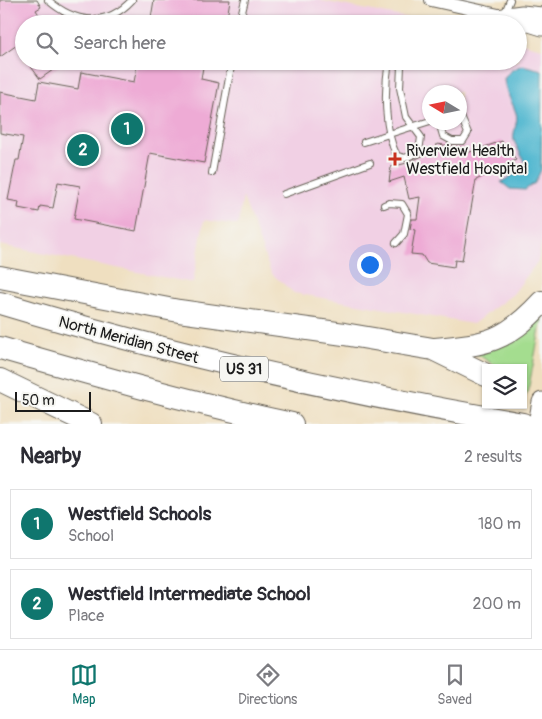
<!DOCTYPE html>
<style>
:root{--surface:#fff;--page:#f7f7f7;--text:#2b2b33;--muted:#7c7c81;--line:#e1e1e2;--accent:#0f766e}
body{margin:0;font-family:Pangolin,sans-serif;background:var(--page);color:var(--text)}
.controls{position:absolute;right:15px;bottom:15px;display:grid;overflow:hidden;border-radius:0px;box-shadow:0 1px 4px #0004}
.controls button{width:45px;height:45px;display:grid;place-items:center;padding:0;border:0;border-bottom:1px solid var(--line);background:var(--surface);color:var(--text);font:25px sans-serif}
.compass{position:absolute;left:422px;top:85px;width:45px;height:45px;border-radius:50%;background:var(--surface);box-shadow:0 1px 4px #0004;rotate:280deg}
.scale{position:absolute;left:15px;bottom:12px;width:76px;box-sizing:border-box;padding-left:5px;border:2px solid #1c1c1c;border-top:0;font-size:14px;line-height:18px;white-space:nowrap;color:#1c1c1c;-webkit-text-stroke:4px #f6f6f2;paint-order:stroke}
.you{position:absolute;left:369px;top:264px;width:18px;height:18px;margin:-12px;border:4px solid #fff;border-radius:50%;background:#1a73e8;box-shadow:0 0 0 8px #1a73e833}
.badge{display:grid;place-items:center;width:32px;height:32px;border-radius:50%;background:var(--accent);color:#fff;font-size:16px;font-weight:700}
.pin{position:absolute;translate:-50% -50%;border:2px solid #fff;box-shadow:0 1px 5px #0006}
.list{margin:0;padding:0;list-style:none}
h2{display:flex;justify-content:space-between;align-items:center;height:65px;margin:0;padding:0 20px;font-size:21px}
h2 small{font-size:16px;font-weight:400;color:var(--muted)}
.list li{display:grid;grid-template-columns:32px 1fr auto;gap:15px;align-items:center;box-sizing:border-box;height:70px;margin:0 10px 10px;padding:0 10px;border:1px solid var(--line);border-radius:0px}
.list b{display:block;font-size:19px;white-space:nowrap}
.list p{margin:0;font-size:16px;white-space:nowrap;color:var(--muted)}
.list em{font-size:16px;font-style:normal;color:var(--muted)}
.icon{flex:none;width:28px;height:28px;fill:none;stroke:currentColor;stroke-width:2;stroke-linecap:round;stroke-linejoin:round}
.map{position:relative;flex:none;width:542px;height:424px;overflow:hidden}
.search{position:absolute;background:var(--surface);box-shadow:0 1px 4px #0004;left:15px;right:15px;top:15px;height:55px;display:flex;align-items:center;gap:12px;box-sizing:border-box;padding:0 18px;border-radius:28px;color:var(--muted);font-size:19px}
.sheet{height:225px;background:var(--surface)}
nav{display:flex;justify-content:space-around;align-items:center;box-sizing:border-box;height:70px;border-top:1px solid var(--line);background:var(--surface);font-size:14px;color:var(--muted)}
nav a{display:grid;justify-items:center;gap:2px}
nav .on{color:var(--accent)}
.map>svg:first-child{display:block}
.built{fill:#f1d0e4;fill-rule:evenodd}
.green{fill:#a4dd8f;stroke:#607c56}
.water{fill:#52b8d0;stroke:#376a76}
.building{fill:#eeabd5}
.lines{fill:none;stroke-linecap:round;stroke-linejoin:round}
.service-casing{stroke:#666055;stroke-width:8}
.minor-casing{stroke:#666055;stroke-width:14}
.tertiary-casing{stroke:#666055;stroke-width:17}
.primary-casing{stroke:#666055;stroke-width:21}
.motorway-casing{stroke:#666055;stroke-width:24}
.service{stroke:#fff;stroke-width:6}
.minor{stroke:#fff;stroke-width:12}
.tertiary{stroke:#fff;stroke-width:15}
.primary{stroke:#fff;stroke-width:19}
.motorway{stroke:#fff;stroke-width:22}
.poi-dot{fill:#c8321e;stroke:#f6f6f2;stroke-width:2}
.labels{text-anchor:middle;stroke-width:4;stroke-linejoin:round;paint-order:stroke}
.shield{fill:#f6f6f2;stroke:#5d5d5c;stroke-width:1}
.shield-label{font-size:15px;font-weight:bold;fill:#1c1c1c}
.poi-label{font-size:16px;fill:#1c1c1c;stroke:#f6f6f2;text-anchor:start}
.street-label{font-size:16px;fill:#1c1c1c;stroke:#f6f6f2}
</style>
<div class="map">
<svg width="542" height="424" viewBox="0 0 542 424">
<rect width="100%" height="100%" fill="#f6f6f2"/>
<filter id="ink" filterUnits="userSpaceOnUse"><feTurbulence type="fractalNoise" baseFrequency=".02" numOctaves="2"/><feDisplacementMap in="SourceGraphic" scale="10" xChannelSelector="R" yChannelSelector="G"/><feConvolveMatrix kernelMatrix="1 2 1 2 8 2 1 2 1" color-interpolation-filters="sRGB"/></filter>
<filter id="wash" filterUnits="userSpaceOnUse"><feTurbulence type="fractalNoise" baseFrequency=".0096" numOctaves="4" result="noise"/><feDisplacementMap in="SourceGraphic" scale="20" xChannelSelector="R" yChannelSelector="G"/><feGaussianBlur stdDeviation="1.12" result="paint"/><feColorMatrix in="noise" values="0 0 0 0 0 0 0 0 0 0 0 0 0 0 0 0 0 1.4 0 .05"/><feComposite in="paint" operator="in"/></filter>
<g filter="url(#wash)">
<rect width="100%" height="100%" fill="#efdfc0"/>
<path class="built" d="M0,0H318L438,24H24V61H518V42L542,48V240L538,261L513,294L473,324L294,293L271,273L243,197L238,225L204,220L193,283L0,245ZM430,92H460V122H430Z"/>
<path class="green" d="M542,318L528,391L524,399L523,368H500L475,353Z"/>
<path class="water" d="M522,65L542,70L541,170L535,183L525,190L510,189L501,182L527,167L514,141C512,132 519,121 516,113C512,101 505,92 504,79L510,71Z"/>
<g id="blocks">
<path class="building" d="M0,0H37L41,7L36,10L45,24H24V56L17,45L0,57Z
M154,0H230L226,24H150Z
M27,61H66L40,79Z
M138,61H204L201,79L219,83L204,163L150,153L136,231L74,219L80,186L58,182L53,208L40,206L39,212L18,208L19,202L8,200L16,160H19L23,137L0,133V92L36,99L39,82L78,89L81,72L134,82Z
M502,141L506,152L510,149L516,160L476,180L462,261L455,260L454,267L427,263L422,255L411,254L415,230L410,229L412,219H417L420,197L409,199L404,177L389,182L391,167L407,163L436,150L437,144L465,148L467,153Z"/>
</g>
</g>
<g filter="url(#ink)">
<use href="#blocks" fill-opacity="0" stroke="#666055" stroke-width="1"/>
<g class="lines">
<defs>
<path id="service" d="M48,0C74,23 106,28 132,0
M504,15L510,0
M239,24L245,0
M389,61C384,89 384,131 397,156L405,158L419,152L421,137L406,117L400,88L401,66L399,61
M439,122L443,136L452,141H463L468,133L461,117L460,116
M364,142L430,121
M212,173L232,61
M284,194L370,163
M384,205L389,203L402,204L408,214L404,234L396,243"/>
<path id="minor" d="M431,0L503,16"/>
<path id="tertiary" d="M507,15L522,13L542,15
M503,16L542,28"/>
<path id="primary" d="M538,424L542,402"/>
<path id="motorway" d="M0,277L179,311L344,334L433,349L486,375
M0,303C173,355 345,393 523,424
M0,348C97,376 193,403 292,424
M435,349C488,344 505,342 542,302
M0,380L91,424"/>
</defs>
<use href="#service" class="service-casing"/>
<use href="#minor" class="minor-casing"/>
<use href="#tertiary" class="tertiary-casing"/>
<use href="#primary" class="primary-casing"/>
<use href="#motorway" class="motorway-casing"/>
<use href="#service" class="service"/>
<use href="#minor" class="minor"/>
<use href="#tertiary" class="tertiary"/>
<use href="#primary" class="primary"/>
<use href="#motorway" class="motorway"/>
</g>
</g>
<path class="poi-dot" d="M392.5 151.5h5v5h5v5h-5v5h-5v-5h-5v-5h5z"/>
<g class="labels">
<rect class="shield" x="220" y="356.5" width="48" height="25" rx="4"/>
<g class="shield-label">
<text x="244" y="374">US 31</text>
</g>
<g class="poi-label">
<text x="406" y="156">Riverview Health<tspan x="406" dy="18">Westfield Hospital</tspan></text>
</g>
<g class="street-label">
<text transform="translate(129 339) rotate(15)" y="6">North Meridian Street</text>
</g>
</g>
</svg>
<div class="controls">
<button><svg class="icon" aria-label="layers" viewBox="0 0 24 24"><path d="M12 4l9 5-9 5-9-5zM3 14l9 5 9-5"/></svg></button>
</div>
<svg class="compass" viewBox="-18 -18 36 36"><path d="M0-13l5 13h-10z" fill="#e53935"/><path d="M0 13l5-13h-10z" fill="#7c7c81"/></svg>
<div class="scale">50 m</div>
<div class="you"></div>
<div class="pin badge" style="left:127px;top:129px">1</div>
<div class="pin badge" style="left:83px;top:150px">2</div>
<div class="search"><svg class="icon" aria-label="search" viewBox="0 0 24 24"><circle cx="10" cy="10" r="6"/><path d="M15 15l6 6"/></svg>Search here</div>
</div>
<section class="sheet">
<h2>Nearby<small>2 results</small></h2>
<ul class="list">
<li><span class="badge">1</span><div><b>Westfield Schools</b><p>School</p></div><em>180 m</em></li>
<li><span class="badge">2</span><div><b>Westfield Intermediate School</b><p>Place</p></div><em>200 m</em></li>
</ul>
</section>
<nav>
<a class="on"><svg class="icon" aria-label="map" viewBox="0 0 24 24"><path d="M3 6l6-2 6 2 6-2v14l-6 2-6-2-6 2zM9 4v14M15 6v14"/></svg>Map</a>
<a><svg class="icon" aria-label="directions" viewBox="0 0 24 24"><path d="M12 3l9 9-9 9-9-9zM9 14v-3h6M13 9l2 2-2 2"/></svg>Directions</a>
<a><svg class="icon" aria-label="saved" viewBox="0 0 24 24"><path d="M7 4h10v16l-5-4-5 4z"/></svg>Saved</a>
</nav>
